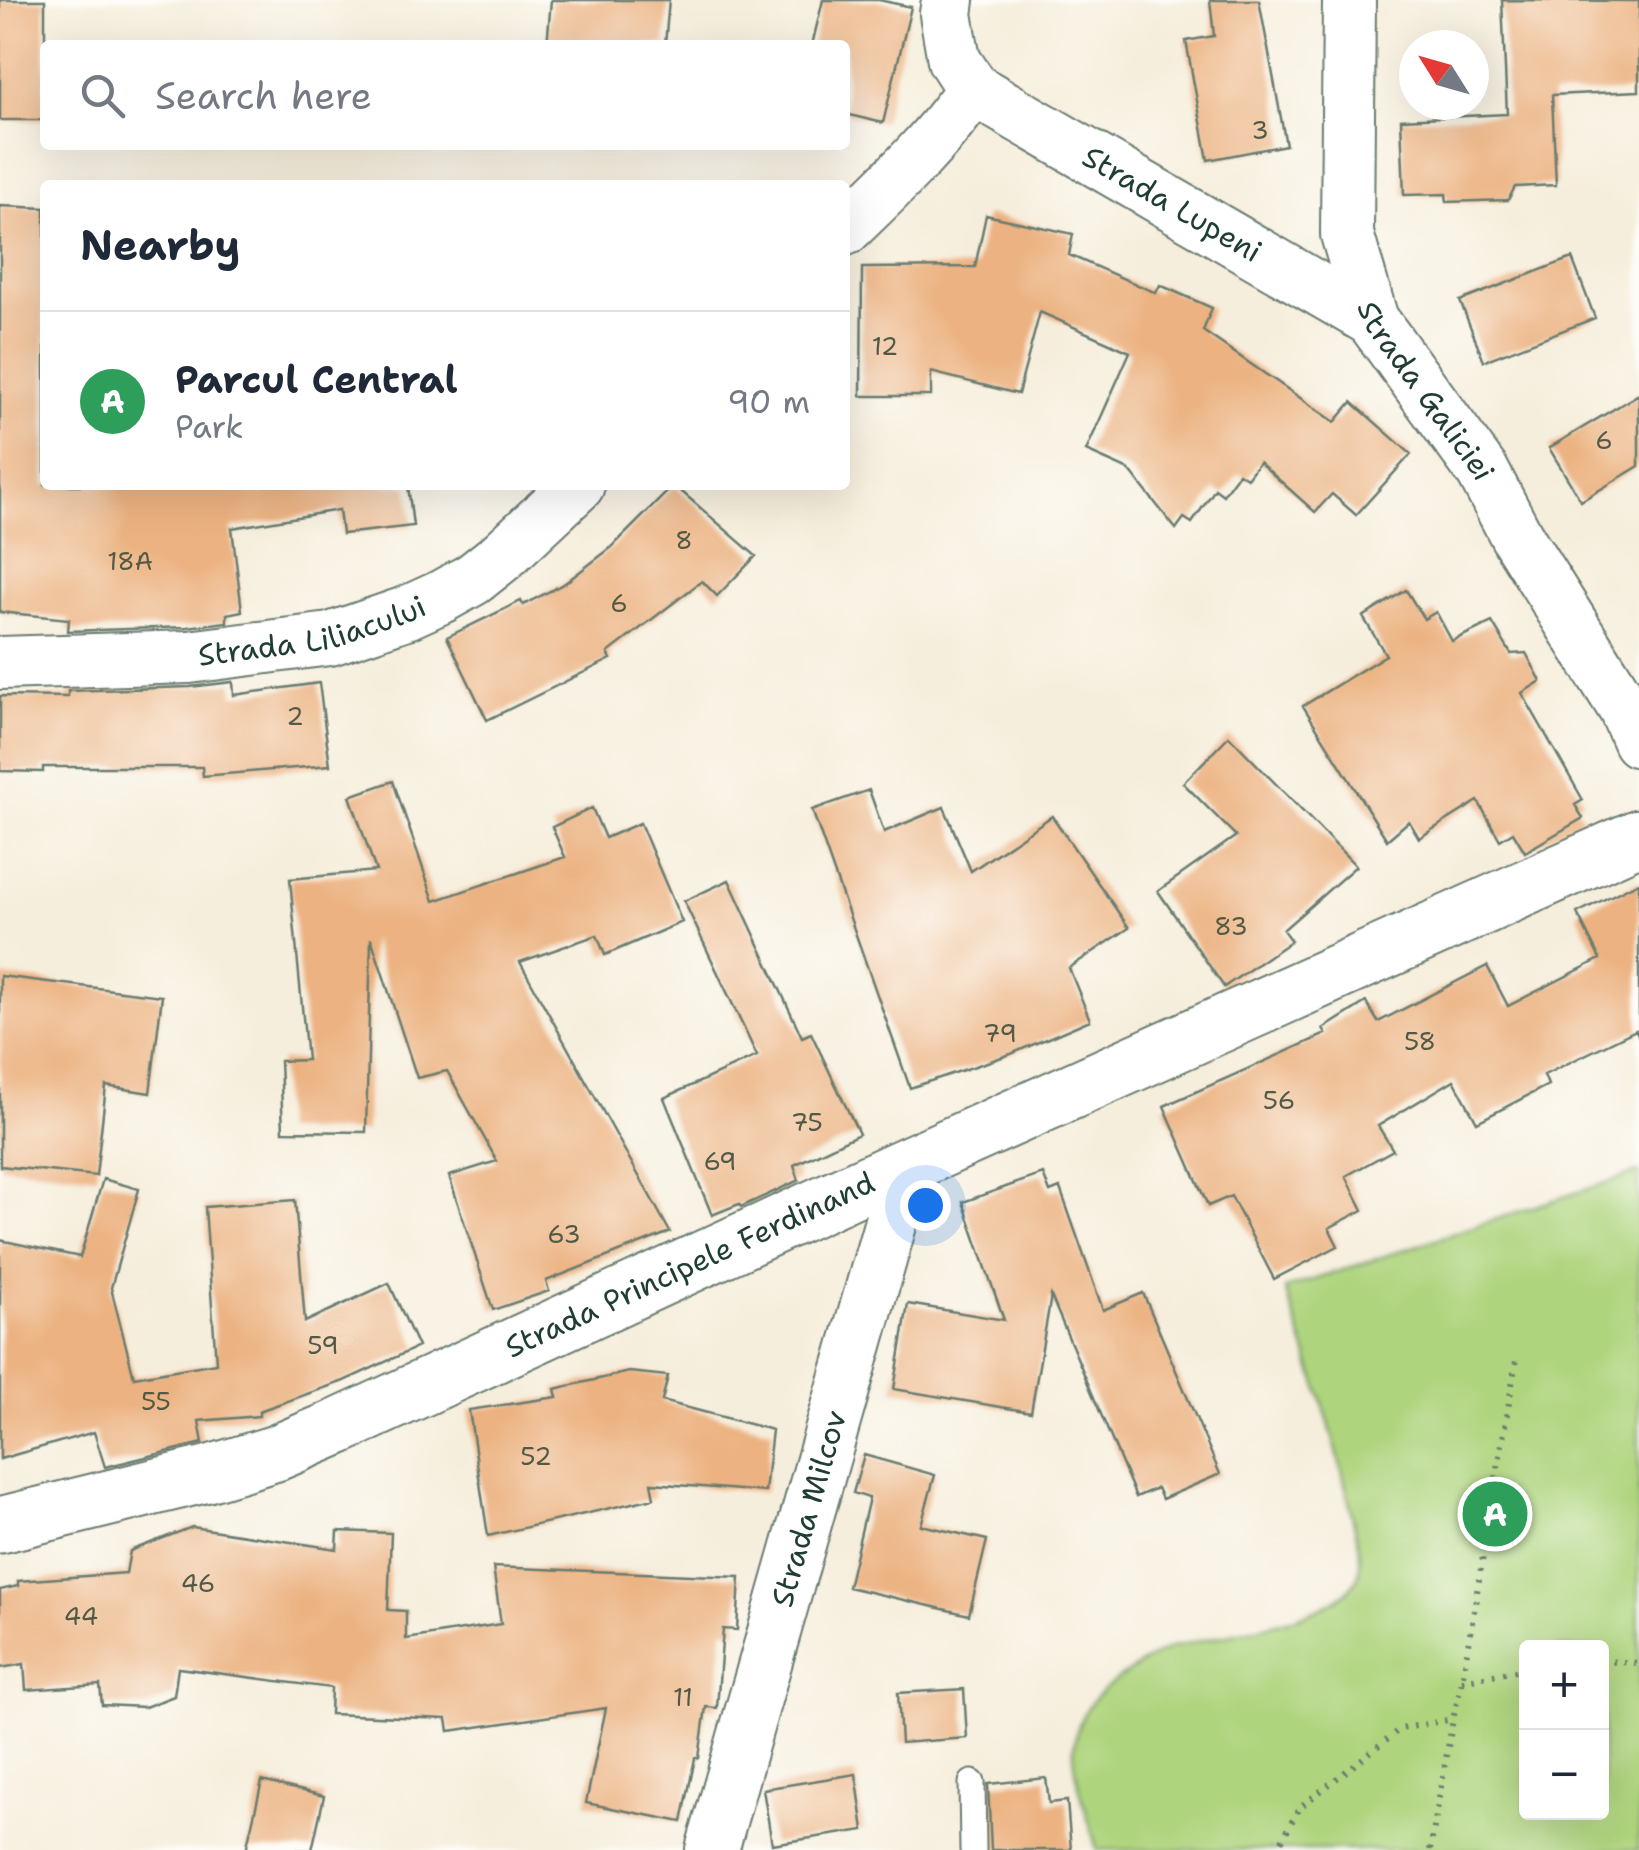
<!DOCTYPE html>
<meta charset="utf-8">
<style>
:root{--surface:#fff;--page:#f6f6f7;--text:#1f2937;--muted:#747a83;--line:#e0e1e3;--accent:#ea580c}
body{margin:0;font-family:"Shantell Sans",sans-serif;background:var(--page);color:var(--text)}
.controls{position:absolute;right:30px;bottom:30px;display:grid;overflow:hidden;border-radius:10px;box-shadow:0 10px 40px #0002}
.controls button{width:90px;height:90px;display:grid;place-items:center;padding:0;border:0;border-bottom:2px solid var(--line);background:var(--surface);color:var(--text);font:50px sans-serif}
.compass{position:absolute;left:1399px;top:30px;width:90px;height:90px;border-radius:50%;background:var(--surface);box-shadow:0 10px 40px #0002;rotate:307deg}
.you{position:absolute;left:925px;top:1205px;width:35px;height:35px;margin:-25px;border:8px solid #fff;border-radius:50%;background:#1a73e8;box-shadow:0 0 0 15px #1a73e833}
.badge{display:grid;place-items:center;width:65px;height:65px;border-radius:50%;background:var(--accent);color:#fff;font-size:32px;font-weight:700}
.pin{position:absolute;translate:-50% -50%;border:5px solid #fff;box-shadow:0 2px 10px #0006}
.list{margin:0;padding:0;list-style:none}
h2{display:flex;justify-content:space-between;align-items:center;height:130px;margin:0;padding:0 40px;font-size:42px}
h2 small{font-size:32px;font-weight:400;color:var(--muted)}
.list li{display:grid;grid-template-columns:65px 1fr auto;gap:30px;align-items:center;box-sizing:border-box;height:180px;padding:0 40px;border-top:2px solid var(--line)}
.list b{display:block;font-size:38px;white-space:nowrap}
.list p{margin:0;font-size:32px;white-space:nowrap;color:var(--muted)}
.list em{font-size:32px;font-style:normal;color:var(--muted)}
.icon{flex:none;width:55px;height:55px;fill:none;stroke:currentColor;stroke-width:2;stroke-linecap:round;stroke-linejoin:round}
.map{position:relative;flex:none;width:1639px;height:1850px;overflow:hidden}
.search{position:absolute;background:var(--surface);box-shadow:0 10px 40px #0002;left:40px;top:40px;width:810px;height:110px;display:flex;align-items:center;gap:25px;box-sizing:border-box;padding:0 35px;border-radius:10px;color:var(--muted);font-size:38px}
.panel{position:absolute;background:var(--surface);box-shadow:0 10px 40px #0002;left:40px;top:180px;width:810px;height:310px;border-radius:10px}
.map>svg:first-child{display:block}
.green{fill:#aed47d;stroke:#668858;stroke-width:2.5;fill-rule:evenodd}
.building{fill:#ecb281}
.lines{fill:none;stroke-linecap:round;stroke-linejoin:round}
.service-casing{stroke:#6a7b6f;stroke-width:29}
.minor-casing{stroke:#6a7b6f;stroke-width:56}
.tertiary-casing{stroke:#6a7b6f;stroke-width:59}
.path{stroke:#6a7b6f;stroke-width:6;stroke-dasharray:2.5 8;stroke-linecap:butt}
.service{stroke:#fff;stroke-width:25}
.minor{stroke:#fff;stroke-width:52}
.tertiary{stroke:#fff;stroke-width:55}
.labels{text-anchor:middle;stroke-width:9;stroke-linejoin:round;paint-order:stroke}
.number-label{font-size:25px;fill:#525a47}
.street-label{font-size:30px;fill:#1f3d34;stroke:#fdfcf7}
</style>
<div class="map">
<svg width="1639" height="1850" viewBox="0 0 1639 1850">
<rect width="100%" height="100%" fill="#fdfcf7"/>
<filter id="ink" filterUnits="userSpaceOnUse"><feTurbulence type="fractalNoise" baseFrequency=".01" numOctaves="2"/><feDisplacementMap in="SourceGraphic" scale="20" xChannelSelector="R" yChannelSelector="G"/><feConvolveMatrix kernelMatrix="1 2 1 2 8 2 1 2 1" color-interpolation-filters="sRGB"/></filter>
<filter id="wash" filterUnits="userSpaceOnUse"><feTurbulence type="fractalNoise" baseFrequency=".0048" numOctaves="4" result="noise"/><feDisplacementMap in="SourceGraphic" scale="40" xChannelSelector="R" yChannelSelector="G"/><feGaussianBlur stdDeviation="2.25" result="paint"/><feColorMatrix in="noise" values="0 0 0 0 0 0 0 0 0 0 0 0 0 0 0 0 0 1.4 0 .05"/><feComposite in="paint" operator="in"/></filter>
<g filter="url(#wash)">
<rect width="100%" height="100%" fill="#f6eedc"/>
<path class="green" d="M1639,1172V1850H1097C1090,1823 1072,1772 1074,1746C1078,1711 1096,1693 1124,1675C1141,1664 1158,1652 1178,1646C1217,1635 1343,1619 1358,1576C1364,1558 1356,1534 1352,1516C1337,1438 1310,1364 1285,1289ZM1526,1648H1602V1812H1526Z"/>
<g id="blocks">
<path class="building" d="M0,0H45V120H0Z
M551,0H669L665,45H547Z
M823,0H879L911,7L883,123L845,114V45H812Z
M1210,0H1259L1286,145L1208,160L1186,41L1214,36Z
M1502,0L1639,1V91L1552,95L1556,185L1515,187L1508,200L1447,202L1446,194L1404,195L1401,119L1507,114Z
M0,206L45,208V485H408L413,526L342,534L339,510L232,528L242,611L227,614V622L187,627L68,631L69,619L0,612Z
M986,215L1073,234L1069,255L1156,293L1160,285L1212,308L1203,331L1335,422L1352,402L1411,454L1356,515L1332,494L1315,512L1259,462L1247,478L1239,473L1223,495L1215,489L1192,523L1184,518L1176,529L1129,470L1086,451L1130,352L1040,312L1018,394L931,372V396H861L862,268L975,267Z
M1572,258L1595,318L1484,361L1460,301Z
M1639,394V466L1581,501L1549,448Z
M674,485L756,556L717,596L702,581L608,653L611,659L487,720L447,637L521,601L523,605L565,583L612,547Z
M1406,590L1424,619L1436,612L1452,641L1492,622L1511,654L1526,653L1541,681L1522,693L1583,800L1575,805L1583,818L1525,852L1513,832L1500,840L1478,801L1419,838L1409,821L1387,840L1303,706L1386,655L1363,617Z
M233,682L234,695L319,683L330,765L203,776L202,767H43V772L0,771V696L68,697V691L190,687Z
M1229,736L1356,866L1283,930L1291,941L1224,987L1158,891L1236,836L1183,783Z
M393,781L434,901L565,857L552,827L592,808L605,838L640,823L682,922L605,955L597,935L520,962L670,1232L546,1281L549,1291L493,1310L449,1176L497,1161L447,1071L417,1078L371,938L366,1132L283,1131L280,1061L307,1060L290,879L376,871L350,796Z
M869,790L884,832L944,807L971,871L1052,816L1129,928L1069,968L1090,1020L1011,1054L910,1088L812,810Z
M729,880L802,1037L811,1033L859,1134L794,1165L799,1180L741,1207L739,1204L712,1215L664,1098L757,1056L684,901Z
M1639,882V1037L1636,1030L1544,1075L1548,1085L1477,1122L1454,1080L1378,1126L1393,1150L1346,1176L1363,1210L1329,1228L1338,1246L1274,1279L1231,1196L1208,1206L1164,1106L1326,1034L1323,1029L1366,1002L1378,1022L1487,966L1508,1006L1600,959L1577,913Z
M0,976L162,996L150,1093L106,1086L96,1176L0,1166Z
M1043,1174L1050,1192L1060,1188L1103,1310L1143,1293L1220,1474L1162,1499L1157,1488L1136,1497L1051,1296L1031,1412L894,1389L908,1304L1004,1320L963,1202Z
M103,1179L139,1189L111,1288L134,1377L216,1363L205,1207L295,1200L305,1322L389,1283L418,1347L344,1381L259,1411V1416L199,1421L203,1443L199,1444L105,1467L94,1432L0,1459V1240L80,1257Z
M629,1372L668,1376L662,1401L772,1430L765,1492L651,1483L654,1498L488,1536L469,1410L557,1397L555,1389Z
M864,1455L935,1475L921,1525L987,1540L969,1615L848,1587L869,1498L853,1493Z
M192,1527L337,1549L338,1531L391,1533L388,1610L406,1611V1639L501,1624L493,1567L740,1577L737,1630L723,1629L717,1708L706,1707L699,1758H695L682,1822L586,1803L606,1708L449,1731L447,1719L330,1714L331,1688L178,1668L174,1696L145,1707L102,1705L100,1685L26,1690L24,1664L0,1668V1590L18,1586V1581L126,1573L130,1551Z
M964,1689L967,1738L901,1743L898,1693Z
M856,1774L864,1830L772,1844L763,1789Z
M1046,1778L1049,1803L1067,1801L1071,1850H991L988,1784Z
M262,1781L324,1796L312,1850H246Z"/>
</g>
</g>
<g filter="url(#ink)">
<use href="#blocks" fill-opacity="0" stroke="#6a7b6f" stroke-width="2.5"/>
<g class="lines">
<defs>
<path id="service" d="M972,1783L973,1850"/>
<g id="minor">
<path id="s1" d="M1349,0L1347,234L1372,320L1483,472L1517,537L1625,709L1639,741"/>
<path id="s2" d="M973,89L1372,320"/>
<path d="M845,229C890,186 938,141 973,89L954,60L946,14L948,0"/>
<path id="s3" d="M0,663L189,657L330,639L406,613L441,597L473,579L502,556L578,485"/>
<path id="s4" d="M712,1850L907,1165"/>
</g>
<g id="tertiary">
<path id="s5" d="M0,1525L207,1474L276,1453L340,1426L907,1165L1639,837"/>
</g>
</defs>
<use href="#service" class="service-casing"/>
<use href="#minor" class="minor-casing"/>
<use href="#tertiary" class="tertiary-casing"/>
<path class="path" d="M1602,1661L1639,1663
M1462,1681L1526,1669
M1277,1850L1299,1808L1400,1729L1453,1719
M1430,1850L1453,1719L1462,1681L1516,1361"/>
<use href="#service" class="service"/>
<use href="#minor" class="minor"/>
<use href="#tertiary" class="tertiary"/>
</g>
</g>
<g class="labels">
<g class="number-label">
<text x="1260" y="139">3</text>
<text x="885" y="355">12</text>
<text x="1604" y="449">6</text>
<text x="684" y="549">8</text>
<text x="130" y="570">18A</text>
<text x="619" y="612">6</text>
<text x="295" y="725">2</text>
<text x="1231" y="935">83</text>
<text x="1000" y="1042">79</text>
<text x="1420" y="1050">58</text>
<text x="1279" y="1109">56</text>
<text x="807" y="1131">75</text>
<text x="720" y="1170">69</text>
<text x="564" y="1243">63</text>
<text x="323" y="1354">59</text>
<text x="156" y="1410">55</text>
<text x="536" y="1465">52</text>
<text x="198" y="1592">46</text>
<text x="81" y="1625">44</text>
<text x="683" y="1706">11</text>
</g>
<g class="street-label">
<text dy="10" stroke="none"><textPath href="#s2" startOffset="230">Strada Lupeni</textPath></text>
<text dy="10" stroke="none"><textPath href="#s1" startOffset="412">Strada Galiciei</textPath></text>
<text dy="10" stroke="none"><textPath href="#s3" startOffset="315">Strada Liliacului</textPath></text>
<text dy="10" stroke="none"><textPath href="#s5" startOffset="740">Strada Principele Ferdinand</textPath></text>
<text dy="10" stroke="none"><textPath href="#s4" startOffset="355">Strada Milcov</textPath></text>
</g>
</g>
</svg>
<div class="controls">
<button>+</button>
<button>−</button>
</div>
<svg class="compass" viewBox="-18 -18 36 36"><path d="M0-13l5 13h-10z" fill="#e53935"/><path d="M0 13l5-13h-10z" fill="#747a83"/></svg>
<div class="you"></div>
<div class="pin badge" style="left:1495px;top:1514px;background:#2e9e5b">A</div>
<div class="search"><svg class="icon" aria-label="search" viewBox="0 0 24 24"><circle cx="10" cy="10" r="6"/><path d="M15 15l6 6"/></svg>Search here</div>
<section class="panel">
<h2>Nearby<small></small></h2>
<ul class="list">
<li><span class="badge" style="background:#2e9e5b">A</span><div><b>Parcul Central</b><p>Park</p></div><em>90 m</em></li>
</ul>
</section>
</div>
